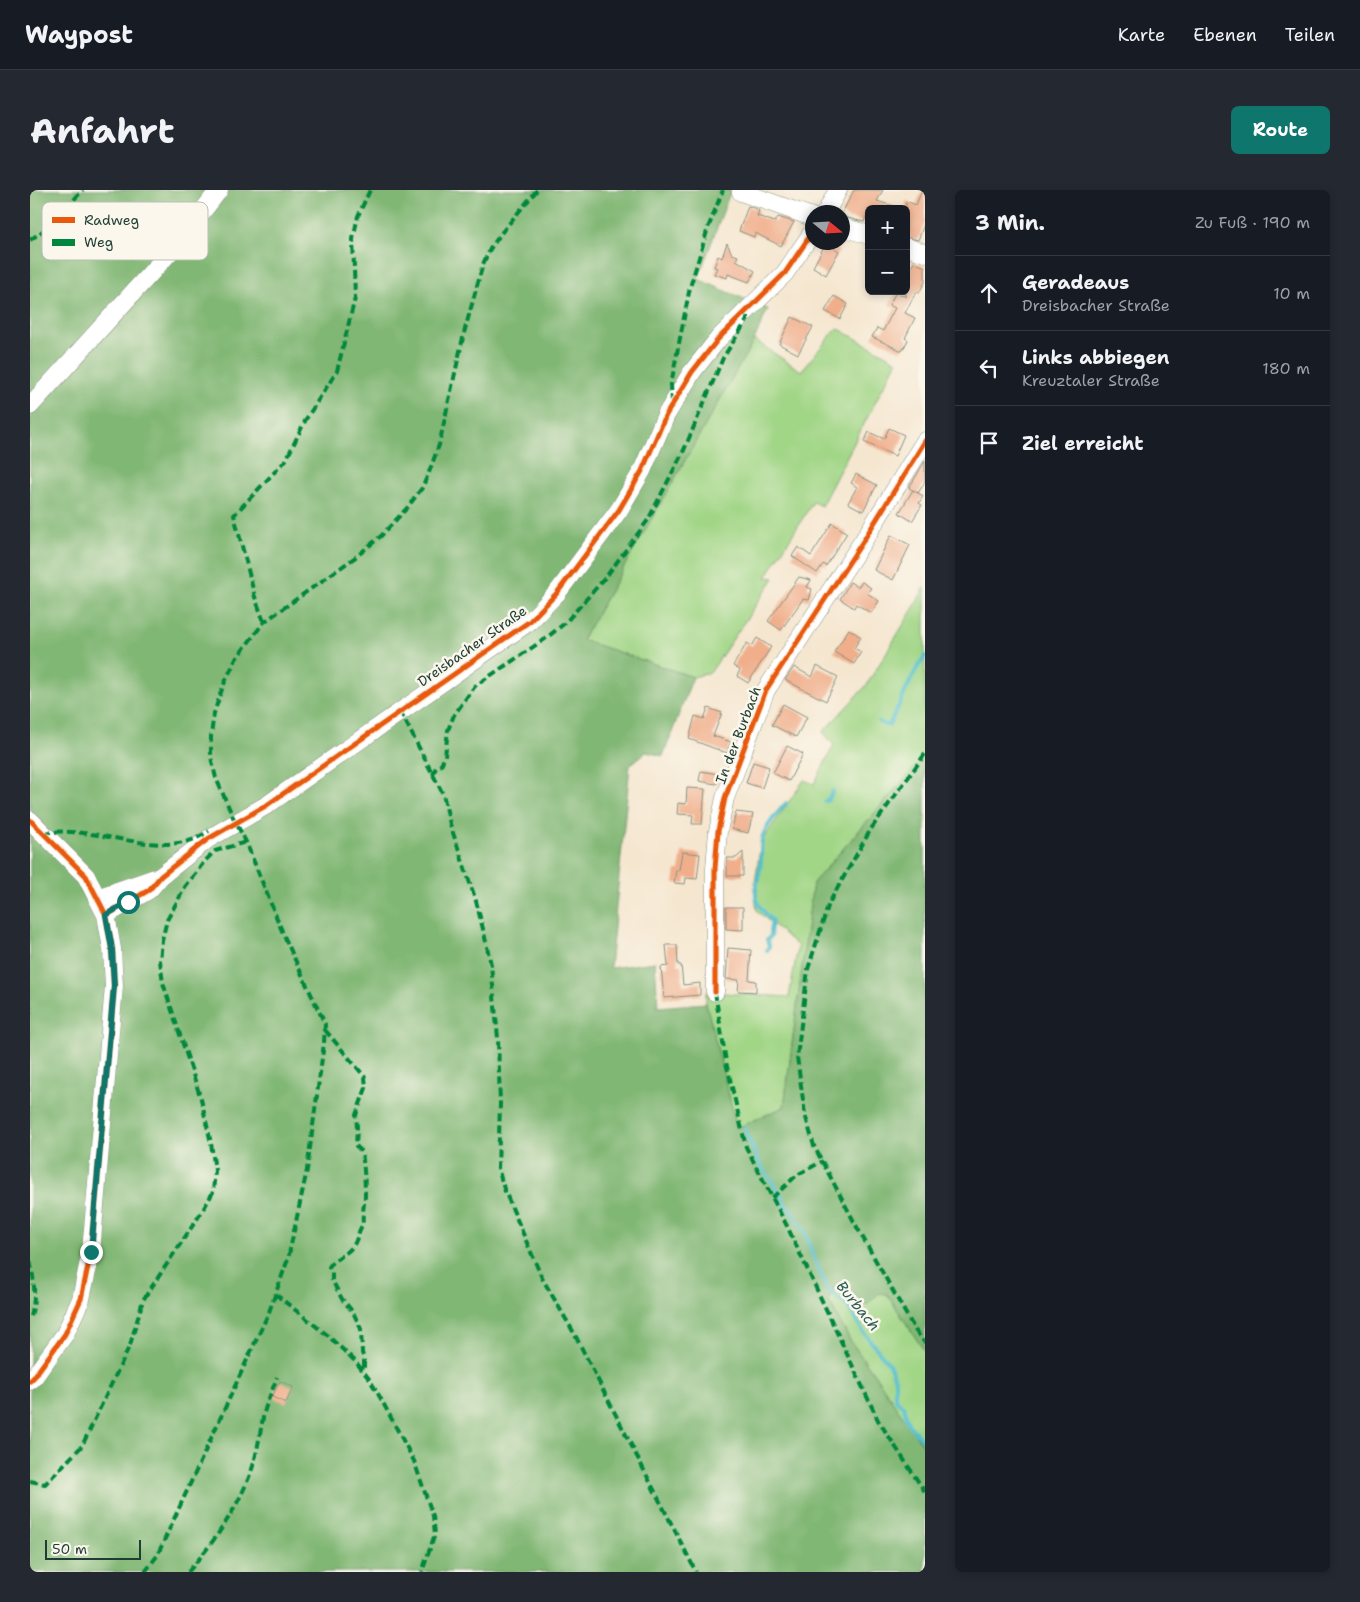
<!DOCTYPE html>
<html lang="de">
<meta charset="utf-8">
<style>
:root{--surface:#171b24;--page:#242831;--text:#f1f3f6;--muted:#9ea1a6;--line:#363941;--accent:#0f766e}
body{margin:0;font-family:"Shantell Sans",sans-serif;background:var(--page);color:var(--text)}
.controls{position:absolute;right:15px;top:15px;display:grid;overflow:hidden;border-radius:8px;box-shadow:0 2px 8px #0003}
.controls button{width:45px;height:45px;display:grid;place-items:center;padding:0;border:0;border-bottom:1px solid var(--line);background:var(--surface);color:var(--text);font:25px sans-serif}
.compass{position:absolute;left:775px;top:15px;width:45px;height:45px;border-radius:50%;background:var(--surface);box-shadow:0 2px 8px #0003;rotate:108deg}
.scale{position:absolute;left:15px;bottom:12px;width:96px;box-sizing:border-box;padding-left:5px;border:2px solid #1f3d34;border-top:0;font-size:14px;line-height:18px;white-space:nowrap;color:#1f3d34;-webkit-text-stroke:4px #fbf7ec;paint-order:stroke}
.stop{position:absolute;width:15px;height:15px;margin:-11px;border:4px solid #0f766e;border-radius:50%;background:#fff}
.stop.end{background:#0f766e;border-color:#fff;box-shadow:0 1px 5px #0008}
.list{margin:0;padding:0;list-style:none}
h2{display:flex;justify-content:space-between;align-items:center;height:65px;margin:0;padding:0 20px;font-size:21px}
h2 small{font-size:16px;font-weight:400;color:var(--muted)}
.list li{display:grid;grid-template-columns:32px 1fr auto;gap:15px;align-items:center;box-sizing:border-box;height:75px;padding:0 20px;border-top:1px solid var(--line)}
.list b{display:block;font-size:19px;white-space:nowrap}
.list p{margin:0;font-size:16px;white-space:nowrap;color:var(--muted)}
.list em{font-size:16px;font-style:normal;color:var(--muted)}
.icon{flex:none;width:28px;height:28px;fill:none;stroke:currentColor;stroke-width:2;stroke-linecap:round;stroke-linejoin:round}
.map{position:relative;flex:none;width:895px;height:1382px;overflow:hidden;border-radius:8px}
header{display:flex;align-items:center;gap:30px;box-sizing:border-box;height:70px;padding:0 25px;background:var(--surface);border-bottom:1px solid var(--line)}
header strong{font-size:24px}
nav{display:flex;gap:28px;margin-inline-start:auto;font-size:18px}
.intro{display:flex;align-items:center;justify-content:space-between;box-sizing:border-box;height:120px;padding:0 30px}
h1{margin:0;font-size:35px}
.button{padding:12px 22px;border-radius:8px;background:var(--accent);color:#fff;font-size:18px;font-weight:700}
main{display:flex;gap:30px;padding:0 30px}
aside{flex:1;background:var(--surface);border-radius:8px;box-shadow:0 2px 8px #0003}
.map>svg:first-child{display:block}
.green{fill:#a2d687;stroke:#608a5e}
.forest{fill:#81b774;stroke:#507a54}
.lines{fill:none;stroke-linecap:round;stroke-linejoin:round}
.stream{stroke:#54c0cd;stroke-width:4}
.building{fill:#f0ae8b}
.minor-casing{stroke:#8a9282;stroke-width:19}
.minor{stroke:#fff;stroke-width:18}
.quiet{stroke:#00873e;stroke-width:4;stroke-dasharray:8 4;stroke-linecap:butt}
.cycleway-casing{stroke:#fbf7ec;stroke-width:8}
.cycleway{stroke:#e8590c;stroke-width:5}
.route{stroke:#0f766e;stroke-width:6}
.labels{text-anchor:middle;stroke-width:5;stroke-linejoin:round;paint-order:stroke}
.street-label{font-size:14px;fill:#1f3d34;stroke:#fbf7ec}
.water-label{font-size:15px;font-style:italic;fill:#2c5e5a;stroke:#fbf7ec}
.key{fill:#fbf7ec;stroke:#b9bfb5;stroke-width:1}
.key-label{font-size:14px;fill:#1f3d34}
</style>
<header>
<strong>Waypost</strong>
<nav><a>Karte</a><a>Ebenen</a><a>Teilen</a></nav>
</header>
<div class="intro"><h1>Anfahrt</h1><a class="button">Route</a></div>
<main>
<div class="map">
<svg width="895" height="1382" viewBox="0 0 895 1382">
<rect width="100%" height="100%" fill="#fbf7ec"/>
<filter id="ink" filterUnits="userSpaceOnUse"><feTurbulence type="fractalNoise" baseFrequency=".02" numOctaves="2"/><feDisplacementMap in="SourceGraphic" scale="10" xChannelSelector="R" yChannelSelector="G"/><feConvolveMatrix kernelMatrix="1 2 1 2 8 2 1 2 1" color-interpolation-filters="sRGB"/></filter>
<filter id="wash" filterUnits="userSpaceOnUse"><feTurbulence type="fractalNoise" baseFrequency=".0096" numOctaves="4" result="noise"/><feDisplacementMap in="SourceGraphic" scale="20" xChannelSelector="R" yChannelSelector="G"/><feGaussianBlur stdDeviation="1.12" result="paint"/><feColorMatrix in="noise" values="0 0 0 0 0 0 0 0 0 0 0 0 0 0 0 0 0 1.4 0 .05"/><feComposite in="paint" operator="in"/></filter>
<g filter="url(#wash)">
<rect width="100%" height="100%" fill="#f5e6cf"/>
<path class="green" d="M807,138L867,171L791,316L783,312L736,387L744,388L680,483L663,487L552,450L724,150L771,181Z
M895,396V566L783,693L754,917L707,938L676,813V802L759,807L768,756L727,721L724,699L731,652L774,590L784,594L804,555L793,542L836,496L886,414Z
M809,1090L837,1115L849,1103L857,1104L895,1162V1259L842,1181L821,1152L798,1110Z"/>
<path class="forest" d="M0,0H701L668,89L738,119L724,150L552,450L663,487L633,566L616,562L600,575L580,778L625,772L628,817L676,813L707,938L754,917L783,693L895,566V1162L857,1104L849,1103L837,1115L809,1091L798,1110L821,1152L842,1181L895,1259V1382H0Z"/>
<g class="lines">
<path class="stream" d="M849,532L858,536C872,514 879,487 895,466
M795,611L798,610L803,601
M737,760L739,756L737,750L741,746L740,742L742,731C722,711 724,705 730,679C732,670 730,652 733,645C737,635 749,621 756,613
M715,938L717,945L730,975L751,1004L755,1015L761,1020L774,1040L788,1079L799,1101L818,1117L834,1143L859,1174L865,1189V1209L874,1217L878,1234L895,1253"/>
</g>
<g id="blocks">
<path class="building" d="M824,0H853L847,11L866,17L865,19H839L834,32L817,28L812,23Z
M892,0H895V32L888,50L876,47V11L886,15Z
M718,16L729,20L727,26L745,32L748,27L764,32L751,56L725,43L724,47L709,41Z
M697,53L702,64L708,66L706,70L725,81L719,92L698,84L697,88L684,84L687,78L684,77L688,66L692,68Z
M796,53L809,61L796,85L783,77Z
M884,72L895,77V92L889,103L886,102L875,123L885,128L875,148L878,150L872,161L842,147L847,138L853,141L865,118L859,115L866,102L876,107V76L881,78Z
M804,106L818,114L810,129L795,121Z
M762,127L783,137L768,164L749,154Z
M859,238L874,245L865,266L834,252L839,242L854,249Z
M895,271V292L888,303L879,298Z
M826,284L847,295L833,321L818,313L827,297L821,293Z
M883,300L893,306L889,313L892,315L882,331L869,323Z
M802,333L817,343L796,376L793,374L787,383L762,366L768,357L781,366Z
M861,345L880,355L863,390L844,380Z
M769,387L781,390L777,397L782,399L779,410L773,409L751,440L738,431Z
M820,392L828,397L832,392L841,398L837,403L849,411L841,423L826,414L824,418L810,409Z
M819,439L831,447L824,458L831,462L824,474L804,462Z
M727,448L741,457L718,493L707,486L710,480L703,476L717,453L722,456Z
M787,476L808,487L796,511L755,490L764,477L782,487Z
M753,514L777,527L766,547L742,535Z
M678,518L692,523L683,546L701,552L697,563L659,549L665,526L674,529Z
M757,556L773,564L759,591L743,583Z
M723,572L739,577L732,598L716,593Z
M671,581L688,584L686,594L669,591Z
M657,598L675,599L672,634H662L663,625L647,624L648,613L656,614Z
M706,622L723,624L718,643L702,639Z
M652,662L670,664L667,689L656,688L655,694L644,693L646,680H649Z
M713,662V686H697V668H706Z
M696,717H713V740L696,739Z
M636,755H647L648,775H651L653,795L670,793V805L634,808L631,777L638,776Z
M698,758L721,760L719,790L726,791V802L708,801L709,790L696,789Z
M250,1191L263,1197L256,1213L242,1207Z"/>
</g>
</g>
<g filter="url(#ink)">
<use href="#blocks" fill-opacity="0" stroke="#8a9282" stroke-width="1"/>
<g class="lines">
<defs>
<path id="minor" d="M711,2L782,27
M796,22L808,0
M812,37L839,45
M876,57L895,63
M0,216L148,53L189,0
M0,630L56,686L76,725L82,759L84,796L61,1062L51,1109L35,1144L4,1187L0,1191
M67,708L125,688
M76,725L119,700L131,686L178,649L237,615L500,431L527,403L589,320L612,281L636,225L662,182L689,148L755,83L782,43
M685,802V678L688,641L695,608L736,500L835,348L895,251"/>
</defs>
<use href="#minor" class="minor-casing"/>
<use href="#minor" class="minor"/>
<path class="quiet" d="M0,50L17,38L53,0
M642,213L641,194L660,97L678,38L693,0
M234,432L225,407L204,325L256,270L276,229L307,181L325,108L323,49L328,26L340,0
M370,521L413,604L420,634L446,711L454,743L461,775L468,848L470,914L468,978L474,999L512,1088L544,1143L666,1382
M895,564L841,639L799,713L778,779L767,867L775,924L784,956L828,1039L885,1140L895,1153
M403,585L406,577L411,575L415,566L418,540L424,525L445,496L515,449L535,433L575,388L618,330L654,260L693,168L717,130V123
M13,643C61,635 116,664 162,650C168,648 174,644 179,641
M685,802L696,872L716,957L757,1036L848,1230L895,1302
M295,840L335,887L336,898L326,925L327,937L326,956L332,962C334,977 335,991 335,1006C334,1015 332,1024 333,1034C328,1041 328,1049 323,1056C317,1065 304,1068 299,1077L302,1082V1090L312,1109L323,1122L331,1139L332,1163L334,1169V1181
M742,1008L767,985L793,971
M0,1071C5,1091 6,1110 0,1130
M245,1104L296,1144L325,1171L340,1190L351,1209L384,1271L403,1326L405,1344L392,1382
M0,1291L15,1294L52,1256L100,1155L113,1110L173,1020L183,1002L185,980L181,953L171,909L133,793L130,771L132,750L137,730L155,697L174,672L185,661L216,652
M115,1382L127,1366L139,1340L239,1122L258,1069L277,980L294,853L295,834L254,746L216,652L203,627L186,588L181,567V545L184,523L193,496L206,469L234,432L327,366L351,346L377,318L392,298L398,285L409,255L434,143L453,74L460,59L472,42L507,0
M158,1382C184,1352 209,1317 222,1279C228,1261 230,1241 234,1223C237,1211 243,1199 247,1187"/>
<defs>
<path id="cycleway" d="M0,630L56,686L76,725L82,759L84,796L61,1062L51,1109L35,1144L4,1187L0,1191
M76,725L119,700L131,686L178,649L237,615L500,431L527,403L589,320L612,281L636,225L662,182L689,148L755,83L782,43
M685,802V678L688,641L695,608L736,500L835,348L895,251"/>
</defs>
<use href="#cycleway" class="cycleway-casing"/>
<use href="#cycleway" class="cycleway"/>
</g>
</g>
<g class="lines" filter="url(#ink)">
<path class="route" d="M61,1062L84,796L82,759L76,725L98,712"/>
</g>
<g class="labels">
<g class="street-label">
<text transform="translate(442 456) rotate(-35)" y="5">Dreisbacher Straße</text>
<text transform="translate(708 545) rotate(-69)" y="5">In der Burbach</text>
</g>
<g class="water-label">
<text transform="translate(828 1116) rotate(51)" y="5">Burbach</text>
</g>
</g>
<rect x="12" y="12" width="166" height="58" rx="8" class="key"/>
<rect x="22" y="27" width="23" height="6" fill="#e8590c"/>
<rect x="22" y="49" width="23" height="7" fill="#00873e"/>
<g class="key-label">
<text x="54" y="35">Radweg</text>
<text x="54" y="57">Weg</text>
</g>
</svg>
<div class="controls">
<button>+</button>
<button>−</button>
</div>
<svg class="compass" viewBox="-18 -18 36 36"><path d="M0-13l5 13h-10z" fill="#e53935"/><path d="M0 13l5-13h-10z" fill="#9ea1a6"/></svg>
<div class="scale">50 m</div>
<div class="stop" style="left:98px;top:712px"></div>
<div class="stop end" style="left:61px;top:1062px"></div>
</div>
<aside>
<h2>3 Min.<small>Zu Fuß · 190 m</small></h2>
<ul class="list">
<li><svg class="icon" aria-label="ahead" viewBox="0 0 24 24"><path d="M12 20V5M6 11l6-6 6 6"/></svg><div><b>Geradeaus</b><p>Dreisbacher Straße</p></div><em>10 m</em></li>
<li><svg class="icon" aria-label="left" viewBox="0 0 24 24"><path d="M17 20v-9H6M10 6l-5 5 5 5"/></svg><div><b>Links abbiegen</b><p>Kreuztaler Straße</p></div><em>180 m</em></li>
<li><svg class="icon" aria-label="arrive" viewBox="0 0 24 24"><path d="M6 21V4h12l-3 4 3 4H6"/></svg><div><b>Ziel erreicht</b></div></li>
</ul>
</aside>
</main>
